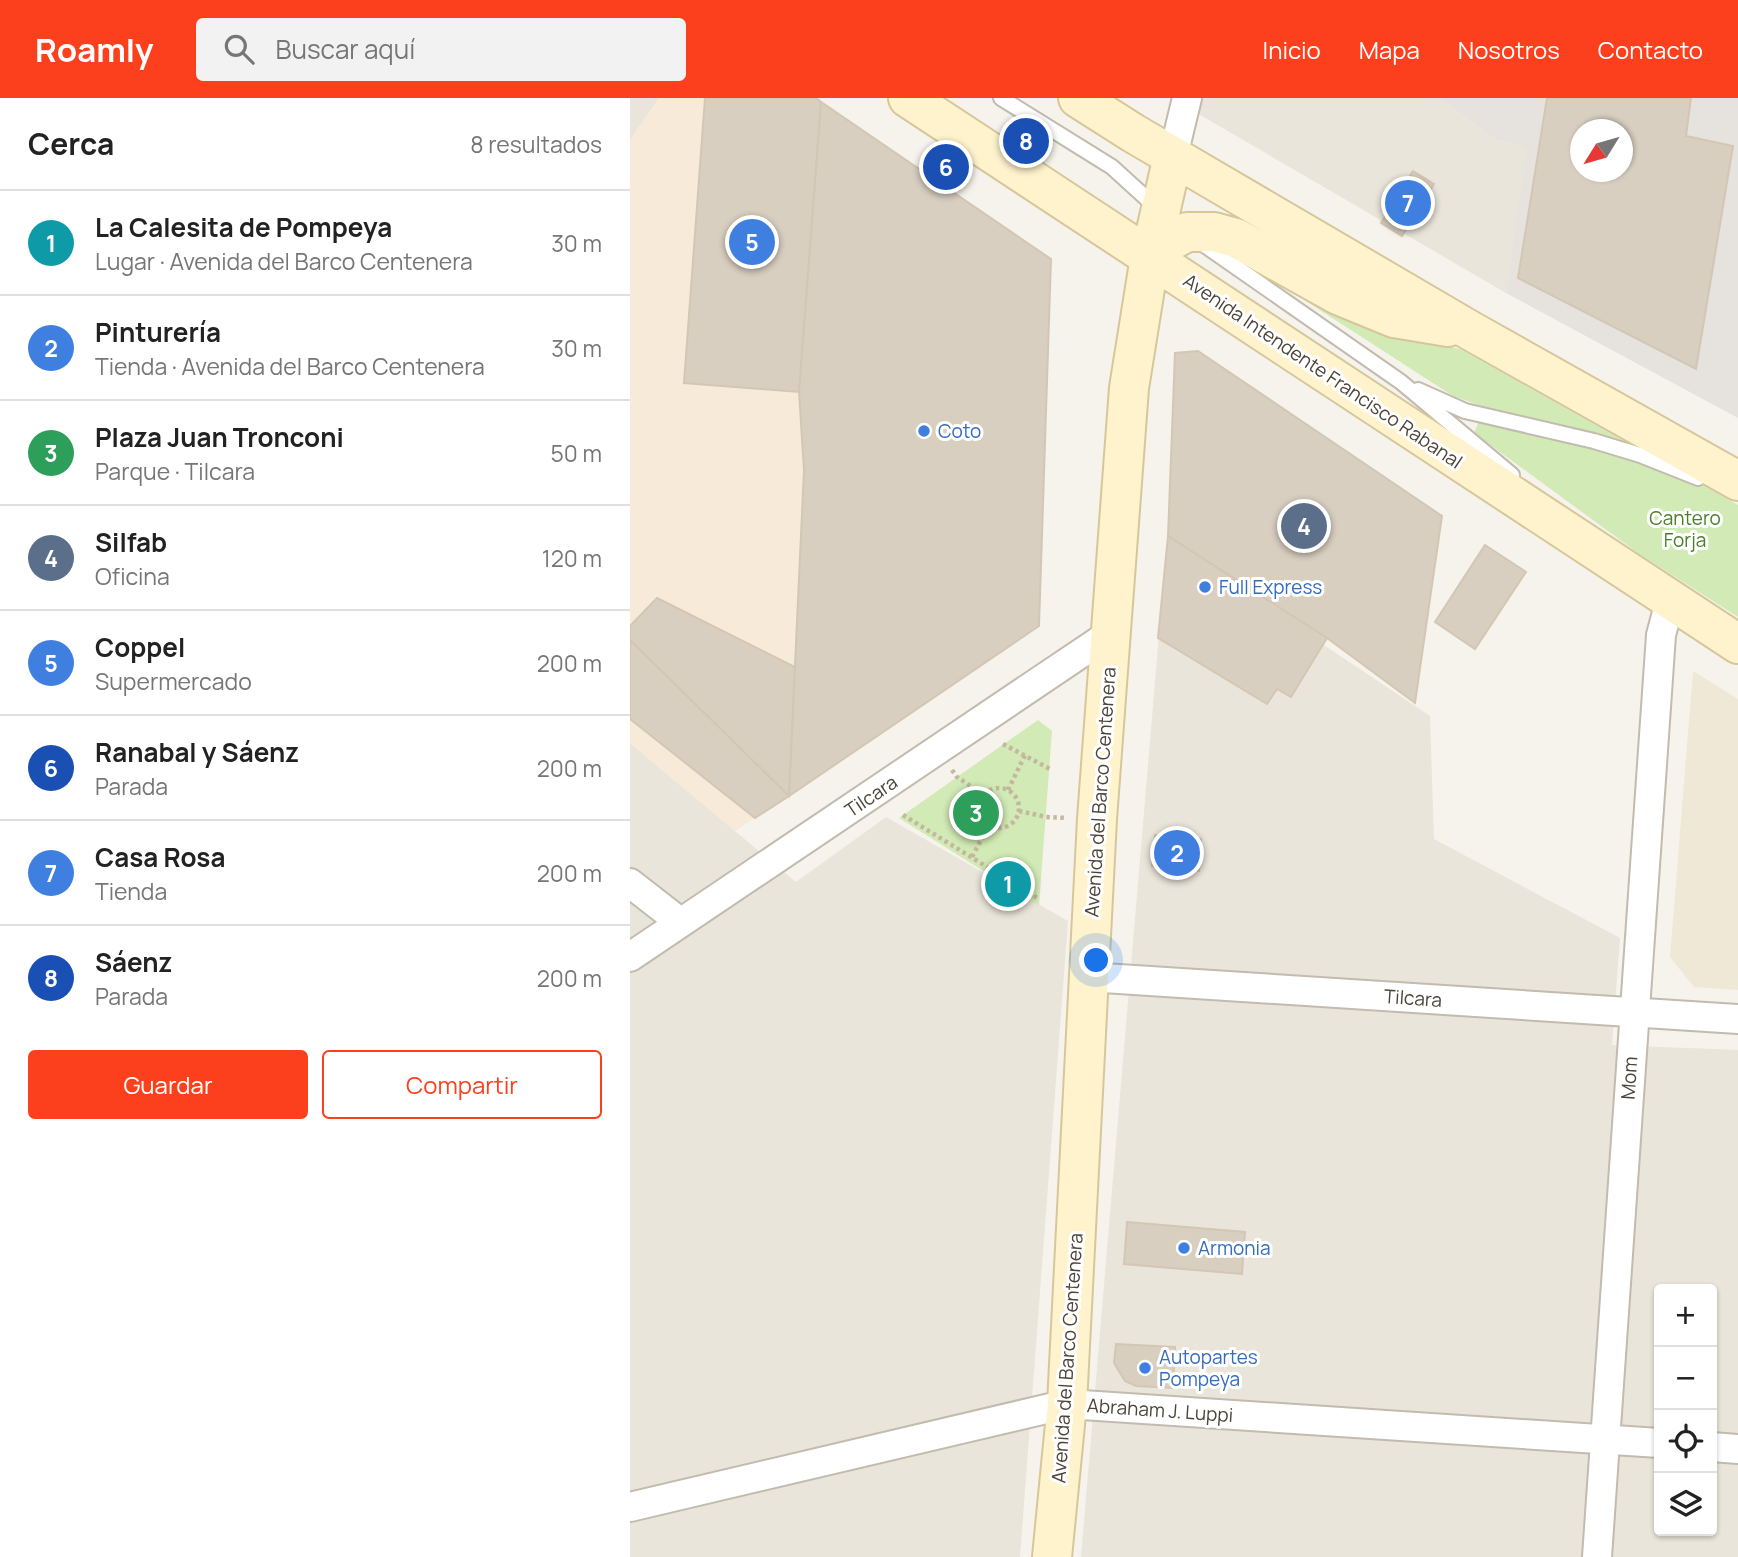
<!DOCTYPE html>
<html lang="es">
<meta charset="utf-8">
<style>
:root{--surface:#fff;--page:#f2f2f2;--text:#222;--muted:#767676;--line:#e0e0e0;--accent:#fc3f1d}
body{margin:0;font-family:Manrope,sans-serif;background:var(--page);color:var(--text)}
.controls{position:absolute;right:21px;bottom:21px;display:grid;overflow:hidden;border-radius:7px;box-shadow:0 2px 5px #0004}
.controls button{width:63px;height:63px;display:grid;place-items:center;padding:0;border:0;border-bottom:2px solid var(--line);background:var(--surface);color:var(--text);font:35px sans-serif}
.compass{position:absolute;left:940px;top:21px;width:63px;height:63px;border-radius:50%;background:var(--surface);box-shadow:0 2px 5px #0004;rotate:233deg}
.you{position:absolute;left:467px;top:863px;width:24px;height:24px;margin:-18px;border:5px solid #fff;border-radius:50%;background:#1a73e8;box-shadow:0 0 0 10px #1a73e833}
.badge{display:grid;place-items:center;width:46px;height:46px;border-radius:50%;background:var(--accent);color:#fff;font-size:23px;font-weight:700}
.pin{position:absolute;translate:-50% -50%;border:4px solid #fff;box-shadow:0 2px 7px #0006}
.list{margin:0;padding:0;list-style:none}
h2{display:flex;justify-content:space-between;align-items:center;height:91px;margin:0;padding:0 28px;font-size:30px}
h2 small{font-size:23px;font-weight:400;color:var(--muted)}
.list li{display:grid;grid-template-columns:46px 1fr auto;gap:21px;align-items:center;box-sizing:border-box;height:105px;padding:0 28px;border-top:2px solid var(--line)}
.list b{display:block;font-size:26px;white-space:nowrap}
.list p{margin:0;font-size:23px;white-space:nowrap;color:var(--muted)}
.list em{font-size:23px;font-style:normal;color:var(--muted)}
.actions{display:flex;gap:14px;padding:21px 28px}
.actions a{flex:1;padding:16px 0;border:2px solid var(--accent);border-radius:7px;text-align:center;font-size:24px;color:var(--accent)}
.actions .main{background:var(--accent);color:#fff}
.icon{flex:none;width:38px;height:38px;fill:none;stroke:currentColor;stroke-width:2;stroke-linecap:round;stroke-linejoin:round}
.map{position:relative;flex:none;width:1108px;height:1459px;overflow:hidden}
header{display:flex;align-items:center;gap:42px;box-sizing:border-box;height:98px;padding:0 35px;background:var(--accent);color:#fff}
header strong{font-size:33px}
nav{display:flex;gap:38px;margin-inline-start:auto;font-size:24px}
.search{width:490px;height:63px;background:var(--page);display:flex;align-items:center;gap:18px;box-sizing:border-box;padding:0 24px;border-radius:7px;color:var(--muted);font-size:26px}
main{display:flex}
aside{flex:1;background:var(--surface)}
.map>svg:first-child{display:block}
.residential{fill:#eae5da;fill-rule:evenodd}
.commercial{fill:#f7ead8}
.industrial{fill:#e6e2dd;fill-rule:evenodd}
.education{fill:#efe8d6}
.green{fill:#d2eab5}
.building{fill:#d8cfc1;stroke:#d3c7b4;stroke-width:2;fill-rule:evenodd}
.lines{fill:none;stroke-linecap:round;stroke-linejoin:round}
.lane-casing{stroke:#c2bbae;stroke-width:18}
.street-casing{stroke:#c2bbae;stroke-width:32}
.secondary-casing{stroke:#d6c79b;stroke-width:42}
.path{stroke:#c4b79f;stroke-width:4.5;stroke-dasharray:3.5 3.5;stroke-linecap:butt}
.lane{stroke:#fff;stroke-width:14}
.street{stroke:#fff;stroke-width:28}
.secondary{stroke:#fff3cd;stroke-width:38}
.shop-dot{fill:#3f7fe0;stroke:#fff;stroke-width:2.5}
.labels{text-anchor:middle;stroke-width:6;stroke-linejoin:round;paint-order:stroke}
.street-label{font-size:19px;fill:#4b4439;stroke:#fff}
.shop-label{font-size:19px;fill:#366cbe;stroke:#fff;text-anchor:start}
.park-label{font-size:19px;fill:#4a7f2a;stroke:#fff}
</style>
<header>
<strong>Roamly</strong>
<div class="search"><svg class="icon" aria-label="search" viewBox="0 0 24 24"><circle cx="10" cy="10" r="6"/><path d="M15 15l6 6"/></svg>Buscar aquí</div>
<nav><a>Inicio</a><a>Mapa</a><a>Nosotros</a><a>Contacto</a></nav>
</header>
<main>
<aside>
<h2>Cerca<small>8 resultados</small></h2>
<ul class="list">
<li><span class="badge" style="background:#0f9aa8">1</span><div><b>La Calesita de Pompeya</b><p>Lugar · Avenida del Barco Centenera</p></div><em>30 m</em></li>
<li><span class="badge" style="background:#3f7fe0">2</span><div><b>Pinturería</b><p>Tienda · Avenida del Barco Centenera</p></div><em>30 m</em></li>
<li><span class="badge" style="background:#2e9e5b">3</span><div><b>Plaza Juan Tronconi</b><p>Parque · Tilcara</p></div><em>50 m</em></li>
<li><span class="badge" style="background:#5c6f8a">4</span><div><b>Silfab</b><p>Oficina</p></div><em>120 m</em></li>
<li><span class="badge" style="background:#3f7fe0">5</span><div><b>Coppel</b><p>Supermercado</p></div><em>200 m</em></li>
<li><span class="badge" style="background:#1a4fb4">6</span><div><b>Ranabal y Sáenz</b><p>Parada</p></div><em>200 m</em></li>
<li><span class="badge" style="background:#3f7fe0">7</span><div><b>Casa Rosa</b><p>Tienda</p></div><em>200 m</em></li>
<li><span class="badge" style="background:#1a4fb4">8</span><div><b>Sáenz</b><p>Parada</p></div><em>200 m</em></li>
</ul>
<div class="actions"><a class="main">Guardar</a><a>Compartir</a></div>
</aside>
<div class="map">
<svg width="1108" height="1459" viewBox="0 0 1108 1459">
<rect width="100%" height="100%" fill="#f6f3ec"/>
<path class="residential" d="M0,0H29L0,42Z
M541,0H809L866,42L898,50L876,195Z
M537,442L800,618L804,741L990,840L982,947L1108,952V1459H451ZM1029,1191H1082V1433H1029Z
M0,645L166,784L256,719L438,823L390,1459H0Z"/>
<path class="commercial" d="M29,0H188L421,161L409,528L105,733L0,645V42Z"/>
<path class="industrial" d="M809,0H1108V320L876,195L897,50L866,42ZM950,32H992V74H950Z"/>
<path class="education" d="M1063,573L1108,601V892L1064,889L1040,859Z"/>
<path class="green" d="M614,163L745,235L830,251L1108,407V519L1008,455L844,335L855,309L823,298Z
M408,622L422,633L409,808L269,720Z"/>
<path class="building" d="M75,0H186L191,4L169,294L54,285Z
M917,0H1061L1056,38L1103,48L1066,271L888,180ZM950,32H992V74H950Z
M191,4L421,161L409,528L159,698L174,372L169,294Z
M783,73L804,86L772,138L751,125Z
M568,253L812,418L785,605L697,540L538,438L545,255Z
M538,438L697,540L661,599L647,591L637,606L528,540Z
M855,447L896,474L845,551L805,524Z
M27,500L165,569L159,698L0,542V528Z
M0,542L159,698L125,720L0,621Z
M525,737L571,741L569,773L522,768Z
M497,1124L615,1134L612,1176L494,1166Z
M486,1246L545,1249L543,1290L506,1288L495,1283L484,1265Z"/>
<g class="lines">
<defs>
<path id="lane" d="M371,0L482,69L527,110
M570,144L771,284L882,377
M788,292L835,313L964,343L1010,357L1068,380"/>
<path id="street" d="M543,58L557,0
M0,785L50,824
M0,859L481,535
M458,879L1108,921
M1082,1349L1108,1351
M0,1409L437,1306L1029,1345
M967,1459L1031,537L1040,503"/>
<path id="secondary" d="M278,0L1108,546
M448,0L503,35L841,233L1108,383
M520,159L533,147L557,134H584L606,140L708,197L764,220L818,229
M422,1459L437,1306L467,721L499,290L520,159L543,58"/>
</defs>
<use href="#lane" class="lane-casing"/>
<use href="#street" class="street-casing"/>
<use href="#secondary" class="secondary-casing"/>
<path class="path" d="M373,646L420,671
M322,672L327,679L354,697
M349 710a20 20 0 1 1 40 0a20 20 0 1 1-40 0Z
M378,692L395,657
M389,713L416,719L437,720
M273,717L409,801
M342,759L359,727"/>
<use href="#lane" class="lane"/>
<use href="#street" class="street"/>
<use href="#secondary" class="secondary"/>
</g>
<g class="shop-dot">
<circle cx="294" cy="333" r="7"/>
<circle cx="575" cy="489" r="7"/>
<circle cx="554" cy="1150" r="7"/>
<circle cx="515" cy="1270" r="7"/>
</g>
<g class="labels">
<g class="street-label">
<text transform="translate(693 273) rotate(34)" y="7">Avenida Intendente Francisco Rabanal</text>
<text transform="translate(470 694) rotate(-86)" y="7">Avenida del Barco Centenera</text>
<text transform="translate(241 698) rotate(-34)" y="7">Tilcara</text>
<text transform="translate(783 900) rotate(4)" y="7">Tilcara</text>
<text transform="translate(999 980) rotate(-86)" y="7">Mom</text>
<text transform="translate(437 1260) rotate(-86)" y="7">Avenida del Barco Centenera</text>
<text transform="translate(530 1312) rotate(4)" y="7">Abraham J. Luppi</text>
</g>
<g class="shop-label">
<text x="308" y="340">Coto</text>
<text x="589" y="496">Full Express</text>
<text x="568" y="1157">Armonia</text>
<text x="529" y="1266">Autopartes<tspan x="529" dy="22">Pompeya</tspan></text>
</g>
<g class="park-label">
<text x="1055" y="427">Cantero<tspan x="1055" dy="22">Forja</tspan></text>
</g>
</g>
</svg>
<div class="controls">
<button>+</button>
<button>−</button>
<button><svg class="icon" aria-label="locate" viewBox="0 0 24 24"><circle cx="12" cy="12" r="6"/><path d="M12 2v4M12 18v4M2 12h4M18 12h4"/></svg></button>
<button><svg class="icon" aria-label="layers" viewBox="0 0 24 24"><path d="M12 4l9 5-9 5-9-5zM3 14l9 5 9-5"/></svg></button>
</div>
<svg class="compass" viewBox="-18 -18 36 36"><path d="M0-13l5 13h-10z" fill="#e53935"/><path d="M0 13l5-13h-10z" fill="#767676"/></svg>
<div class="you"></div>
<div class="pin badge" style="left:378px;top:786px;background:#0f9aa8">1</div>
<div class="pin badge" style="left:547px;top:755px;background:#3f7fe0">2</div>
<div class="pin badge" style="left:346px;top:715px;background:#2e9e5b">3</div>
<div class="pin badge" style="left:674px;top:428px;background:#5c6f8a">4</div>
<div class="pin badge" style="left:122px;top:144px;background:#3f7fe0">5</div>
<div class="pin badge" style="left:316px;top:69px;background:#1a4fb4">6</div>
<div class="pin badge" style="left:778px;top:105px;background:#3f7fe0">7</div>
<div class="pin badge" style="left:396px;top:43px;background:#1a4fb4">8</div>
</div>
</main>
